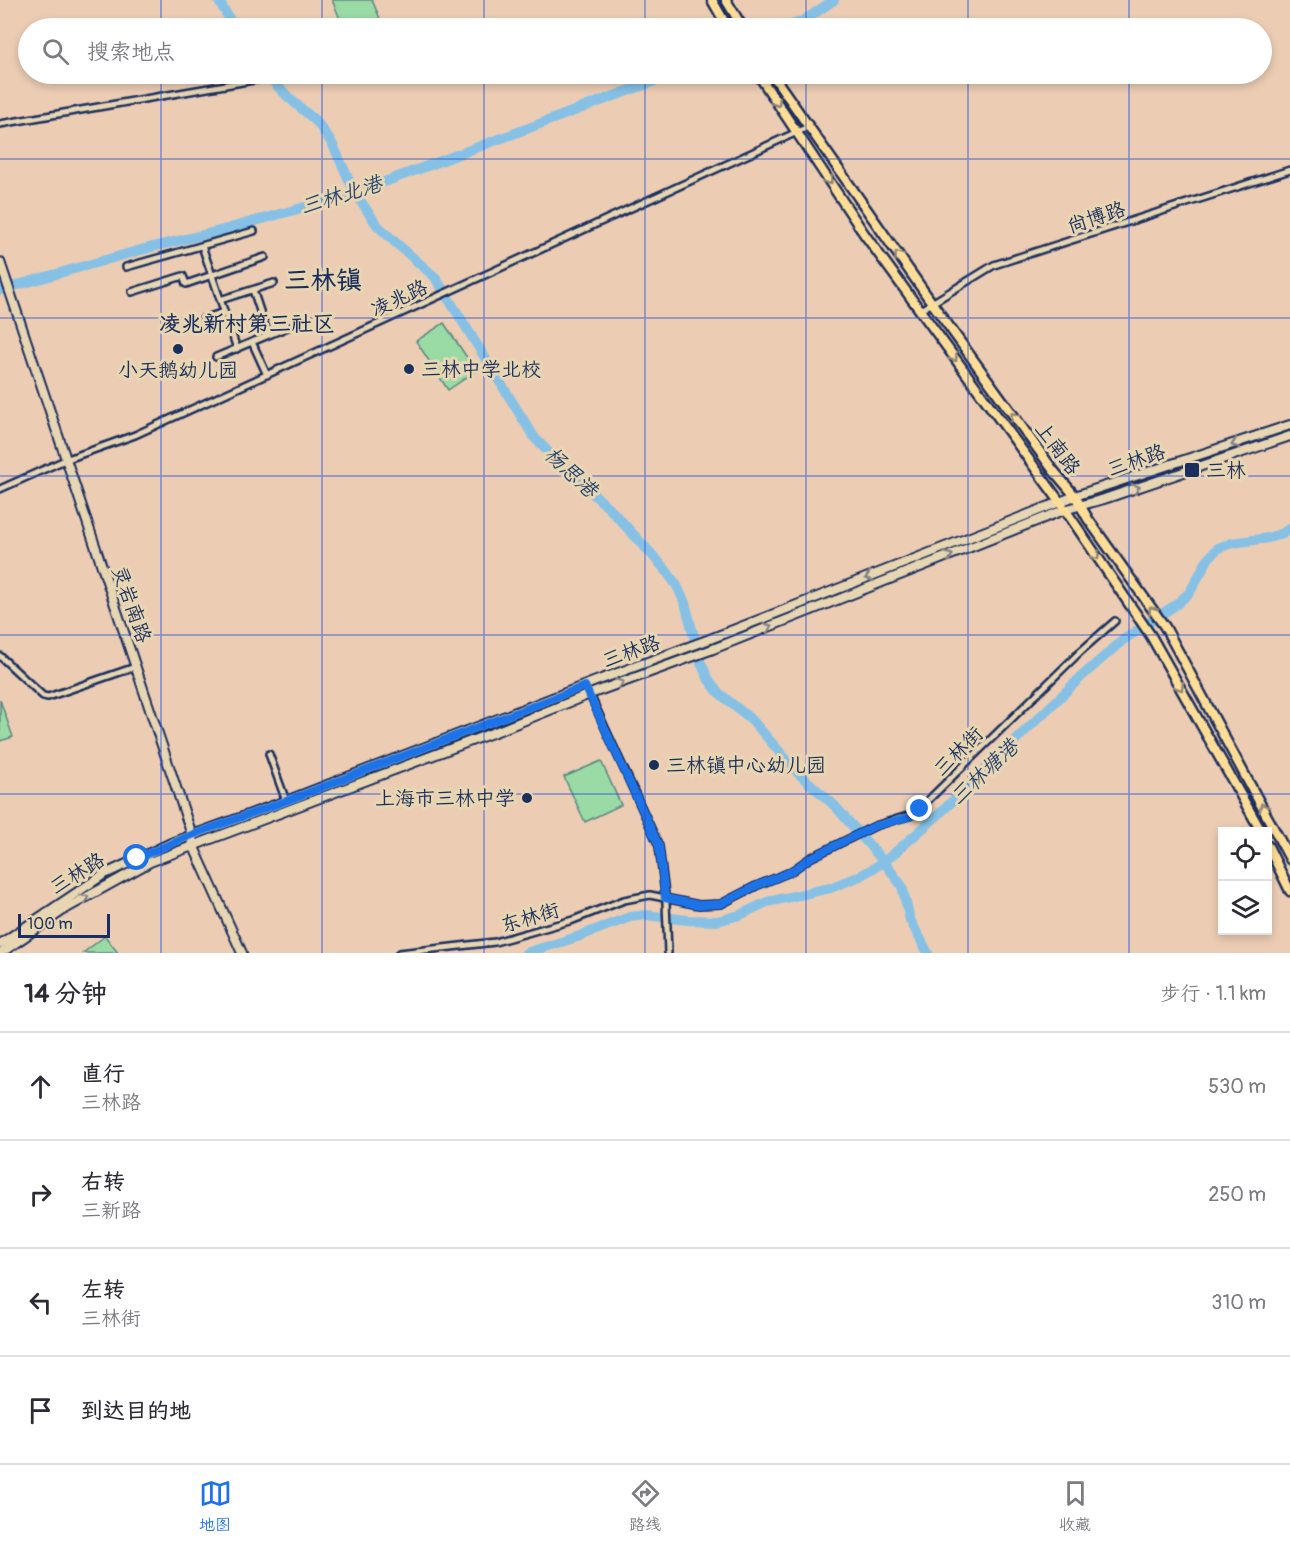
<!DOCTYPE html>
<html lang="zh">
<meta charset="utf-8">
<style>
:root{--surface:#fff;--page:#f7f7f7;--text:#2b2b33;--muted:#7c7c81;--line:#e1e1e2;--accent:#1a73e8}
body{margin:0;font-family:Pangolin,"LXGW WenKai TC",sans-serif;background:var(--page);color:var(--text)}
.controls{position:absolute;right:18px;bottom:18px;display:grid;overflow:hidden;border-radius:0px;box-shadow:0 3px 9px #0003}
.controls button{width:54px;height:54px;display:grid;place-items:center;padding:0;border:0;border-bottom:2px solid var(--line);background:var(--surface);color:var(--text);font:30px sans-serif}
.scale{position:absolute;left:18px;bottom:15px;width:92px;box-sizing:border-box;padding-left:6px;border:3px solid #1b2f5e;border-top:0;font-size:16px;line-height:21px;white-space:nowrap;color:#1b2f5e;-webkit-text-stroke:4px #e8d6b3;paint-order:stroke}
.stop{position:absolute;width:18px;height:18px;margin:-14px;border:4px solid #1a73e8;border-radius:50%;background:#fff}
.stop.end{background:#1a73e8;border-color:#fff;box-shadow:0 2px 6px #0008}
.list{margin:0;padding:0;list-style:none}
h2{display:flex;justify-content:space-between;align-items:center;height:78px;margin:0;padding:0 24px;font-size:26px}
h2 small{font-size:20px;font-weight:400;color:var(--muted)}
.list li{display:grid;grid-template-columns:39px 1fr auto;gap:18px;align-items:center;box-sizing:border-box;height:108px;padding:0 24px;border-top:2px solid var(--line)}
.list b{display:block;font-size:22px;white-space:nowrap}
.list p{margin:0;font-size:20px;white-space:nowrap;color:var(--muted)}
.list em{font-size:20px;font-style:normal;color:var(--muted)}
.icon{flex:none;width:33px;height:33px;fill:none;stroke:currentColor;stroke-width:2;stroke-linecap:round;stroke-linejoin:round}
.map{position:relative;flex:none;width:1290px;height:953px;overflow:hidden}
.search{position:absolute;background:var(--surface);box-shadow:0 3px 9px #0003;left:18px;right:18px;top:18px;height:66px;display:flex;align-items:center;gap:15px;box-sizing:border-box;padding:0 21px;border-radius:33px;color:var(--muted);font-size:22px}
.sheet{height:510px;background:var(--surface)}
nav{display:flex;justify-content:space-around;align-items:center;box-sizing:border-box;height:84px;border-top:2px solid var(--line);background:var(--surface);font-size:16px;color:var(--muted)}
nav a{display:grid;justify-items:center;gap:3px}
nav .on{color:var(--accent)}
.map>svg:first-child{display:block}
.green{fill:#9adba5;stroke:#5a8582;stroke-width:1.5}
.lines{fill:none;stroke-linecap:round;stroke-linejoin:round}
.river{stroke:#86c1e5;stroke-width:10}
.street-casing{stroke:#1b2f5e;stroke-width:10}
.secondary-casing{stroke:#1b2f5e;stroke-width:12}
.primary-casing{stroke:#1b2f5e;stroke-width:13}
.street{stroke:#e8d6b3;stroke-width:5}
.secondary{stroke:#e8d6b3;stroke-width:8}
.primary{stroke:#ffdd96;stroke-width:8}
.oneway{stroke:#8d867a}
.oneway2{stroke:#828288}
.route{stroke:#1a73e8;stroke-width:8}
.grid{fill:none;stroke:#1d4ed8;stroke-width:1.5;stroke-opacity:0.55}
.poi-dot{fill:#1b2f5e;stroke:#e8d6b3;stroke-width:2}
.labels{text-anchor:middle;stroke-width:6;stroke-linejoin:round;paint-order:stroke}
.street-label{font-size:20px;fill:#1b2f5e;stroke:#e8d6b3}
.poi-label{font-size:20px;fill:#1b2f5e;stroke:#e8d6b3;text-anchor:start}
.water-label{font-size:21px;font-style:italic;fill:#2b4572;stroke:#e8d6b3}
.quarter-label{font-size:22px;font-weight:bold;fill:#1b2f5e;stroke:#e8d6b3}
.district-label{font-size:26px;font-weight:bold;fill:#1b2f5e;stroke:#e8d6b3}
</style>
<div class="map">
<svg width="1290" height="953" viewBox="0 0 1290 953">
<rect width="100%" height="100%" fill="#eccdb4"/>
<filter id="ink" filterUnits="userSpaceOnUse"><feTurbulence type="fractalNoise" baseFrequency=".0167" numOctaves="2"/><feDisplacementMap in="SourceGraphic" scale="12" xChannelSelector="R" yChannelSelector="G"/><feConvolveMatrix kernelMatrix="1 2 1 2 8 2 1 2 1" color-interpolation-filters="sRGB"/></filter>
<g filter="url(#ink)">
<path class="green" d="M332,0H372L384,28H344Z
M444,323L476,371L448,390L416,341Z
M0,700L13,737L0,741Z
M601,761L621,805L585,822L564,777Z
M105,936L118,953H83Z"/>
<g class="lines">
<path class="river" d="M218,0L235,28
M784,28L803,21L834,0
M266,74L288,97L317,122L333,145L355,193L377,225L396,243L435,277L534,437L551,455L611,510L665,569L677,586L685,603L701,663L709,680L719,693L752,720L798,773L835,806L884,862L902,886L910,920L928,953
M0,290L148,248L223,230L355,193L673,74
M526,953L577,937L630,917L646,915L687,920L717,921L740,915L767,902L830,888L860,876L884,862L936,817L1081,677L1123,640L1177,604L1190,592L1208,559L1218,548L1232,543L1268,538L1283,533L1290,528"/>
<defs>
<path id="street" d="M0,124L289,74
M202,246L237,349
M126,267L254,231
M253,290L268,335
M132,292L183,276L186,284L265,257
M220,300L274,283
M919,311L994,265L1290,170
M203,319L224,312
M252,342L267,375
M216,357L288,327
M0,489L65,460L135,435L808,127
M0,656L43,696L48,697L135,667
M586,686L659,846L666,902L668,953
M269,754L286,801
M399,953L495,942L573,920L624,900L650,895L699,905L721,904L756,886L790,872L810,858L875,826L914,814L1081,651L1115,621"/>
<path id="secondary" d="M0,262L192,835L193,845L242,953
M0,944L103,875L171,843L286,801L596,681L710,639L1075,496L1290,425
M1,953L65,909L150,862L500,730L590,694L713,649L1064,510L1104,499L1290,436"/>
<path id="primary" d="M712,0L728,28
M726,0L743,28
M758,74L865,235L1060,502L1151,636L1261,831
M772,74L932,303L1053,470L1075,496L1088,519L1165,627L1290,859
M1268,846L1290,891"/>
</defs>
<use href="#street" class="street-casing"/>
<use href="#secondary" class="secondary-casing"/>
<use href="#primary" class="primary-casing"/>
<use href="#street" class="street"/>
<use href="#secondary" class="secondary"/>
<use href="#primary" class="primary"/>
</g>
<defs><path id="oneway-chevron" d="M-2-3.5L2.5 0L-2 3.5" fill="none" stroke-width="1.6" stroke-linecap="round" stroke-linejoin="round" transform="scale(1.5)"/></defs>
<g class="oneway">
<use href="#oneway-chevron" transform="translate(777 103) rotate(57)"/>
<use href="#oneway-chevron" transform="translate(829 181) rotate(56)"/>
<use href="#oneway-chevron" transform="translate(898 255) rotate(-125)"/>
<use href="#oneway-chevron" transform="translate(954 358) rotate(54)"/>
<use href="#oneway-chevron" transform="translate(1014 416) rotate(-126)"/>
<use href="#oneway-chevron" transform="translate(1096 556) rotate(55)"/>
<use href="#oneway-chevron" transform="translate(1152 610) rotate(-126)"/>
<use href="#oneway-chevron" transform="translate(1180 687) rotate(60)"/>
<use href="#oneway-chevron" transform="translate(1263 807) rotate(-118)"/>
</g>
<g class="oneway2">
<use href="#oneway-chevron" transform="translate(1235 444) rotate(161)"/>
<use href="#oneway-chevron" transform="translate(1136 488) rotate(-19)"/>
<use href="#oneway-chevron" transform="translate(949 556) rotate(-21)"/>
<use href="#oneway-chevron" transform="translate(869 577) rotate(159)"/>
<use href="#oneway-chevron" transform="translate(768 627) rotate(-22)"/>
<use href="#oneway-chevron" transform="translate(620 683) rotate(-20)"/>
<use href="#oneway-chevron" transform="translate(85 898) rotate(-31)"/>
</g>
</g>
<g class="lines" filter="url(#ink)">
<path class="route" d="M137,858L192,835L286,801L585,686L659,846L665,898L699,905L721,904L756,886L790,872L810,858L875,826L910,817L920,809"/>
</g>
<path class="grid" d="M161,0V28M322,0V28M484,0V28M645,0V28M806,0V28M968,0V28M1129,0V28M161,74V953M322,74V953M484,74V953M645,74V953M806,74V953M968,74V953M1129,74V953M0,159H1290M0,318H1290M0,476H1290M0,635H1290M0,794H1290"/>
<g class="poi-dot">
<circle cx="178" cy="349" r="6"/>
<circle cx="409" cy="369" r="6"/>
<rect x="1184" y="462" width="16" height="16" rx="3"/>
<circle cx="654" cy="765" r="6"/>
<circle cx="527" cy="798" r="6"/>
</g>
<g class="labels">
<g class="street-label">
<text transform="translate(1096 217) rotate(-18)" y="7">尚博路</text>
<text transform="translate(399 298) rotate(-25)" y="7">凌兆路</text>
<text transform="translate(1058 448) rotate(53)" y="7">上南路</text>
<text transform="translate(1136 460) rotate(-19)" y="7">三林路</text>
<text transform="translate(132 604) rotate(71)" y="7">灵岩南路</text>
<text transform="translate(631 651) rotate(-20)" y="7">三林路</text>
<text transform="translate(958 751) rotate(-45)" y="7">三林街</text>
<text transform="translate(77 873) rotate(-32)" y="7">三林路</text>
<text transform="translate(530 917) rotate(-16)" y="7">东林街</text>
</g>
<g class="poi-label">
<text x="421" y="376">三林中学北校</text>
<text x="178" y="377" text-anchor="middle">小天鹅幼儿园</text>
<text x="1206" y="477">三林</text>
<text x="666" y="772">三林镇中心幼儿园</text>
<text x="515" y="805" text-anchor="end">上海市三林中学</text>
</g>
<g class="water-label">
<text transform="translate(341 195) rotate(-17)" y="7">三林北港</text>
<text transform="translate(571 472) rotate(43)" y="7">杨思港</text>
<text transform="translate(984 772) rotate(-43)" y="7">三林塘港</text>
</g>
<g class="quarter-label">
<text x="247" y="331">凌兆新村第三社区</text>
</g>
<g class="district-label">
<text x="323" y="289">三林镇</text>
</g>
</g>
</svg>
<div class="controls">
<button><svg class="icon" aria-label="locate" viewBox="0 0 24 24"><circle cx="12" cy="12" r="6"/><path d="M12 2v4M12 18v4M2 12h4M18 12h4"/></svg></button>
<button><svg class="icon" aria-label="layers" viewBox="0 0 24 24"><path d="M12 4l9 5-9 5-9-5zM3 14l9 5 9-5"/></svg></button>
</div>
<div class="scale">100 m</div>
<div class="stop" style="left:137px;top:858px"></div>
<div class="stop end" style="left:920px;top:809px"></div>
<div class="search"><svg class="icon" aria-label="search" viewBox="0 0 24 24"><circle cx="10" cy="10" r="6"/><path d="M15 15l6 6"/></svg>搜索地点</div>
</div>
<section class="sheet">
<h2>14 分钟<small>步行 · 1.1 km</small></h2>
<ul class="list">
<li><svg class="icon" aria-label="ahead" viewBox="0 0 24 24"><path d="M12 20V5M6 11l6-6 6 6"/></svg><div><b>直行</b><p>三林路</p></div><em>530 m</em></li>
<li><svg class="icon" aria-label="right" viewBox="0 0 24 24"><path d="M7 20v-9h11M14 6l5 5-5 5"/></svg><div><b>右转</b><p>三新路</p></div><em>250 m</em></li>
<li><svg class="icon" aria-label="left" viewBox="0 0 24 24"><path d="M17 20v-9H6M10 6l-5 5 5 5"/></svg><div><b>左转</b><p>三林街</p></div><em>310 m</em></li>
<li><svg class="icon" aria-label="arrive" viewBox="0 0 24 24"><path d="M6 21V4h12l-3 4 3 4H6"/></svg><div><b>到达目的地</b></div></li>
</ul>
</section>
<nav>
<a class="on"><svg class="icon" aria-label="map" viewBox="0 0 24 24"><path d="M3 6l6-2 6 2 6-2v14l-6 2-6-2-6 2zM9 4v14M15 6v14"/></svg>地图</a>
<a><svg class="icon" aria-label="directions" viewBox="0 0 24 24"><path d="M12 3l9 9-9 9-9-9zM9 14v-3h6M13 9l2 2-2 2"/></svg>路线</a>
<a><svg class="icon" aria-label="saved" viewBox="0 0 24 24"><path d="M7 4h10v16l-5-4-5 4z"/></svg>收藏</a>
</nav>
